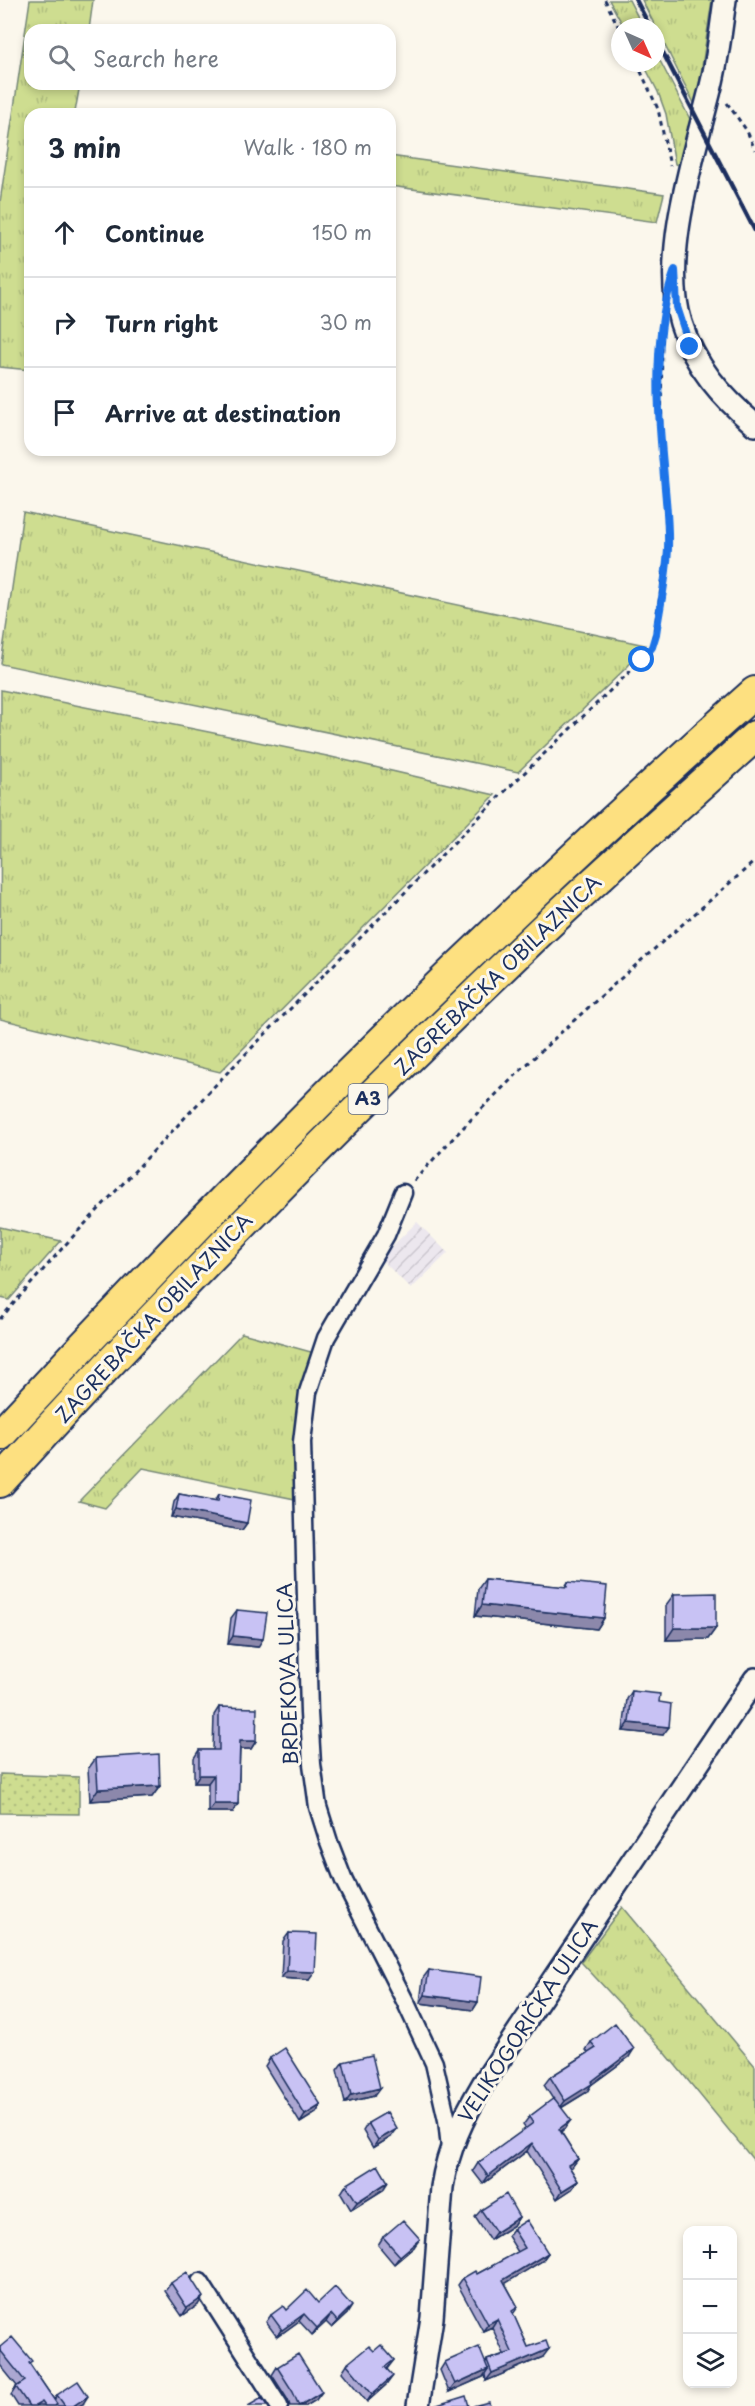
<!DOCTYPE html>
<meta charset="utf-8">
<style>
:root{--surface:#fff;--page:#f6f6f7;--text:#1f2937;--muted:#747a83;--line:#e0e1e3}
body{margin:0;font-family:"Playpen Sans",sans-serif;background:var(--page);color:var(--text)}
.controls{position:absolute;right:18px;bottom:18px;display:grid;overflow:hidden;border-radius:12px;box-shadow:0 3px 9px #0003}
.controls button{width:54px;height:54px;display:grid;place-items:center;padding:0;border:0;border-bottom:2px solid var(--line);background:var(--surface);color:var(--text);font:30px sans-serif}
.compass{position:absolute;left:611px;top:18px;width:54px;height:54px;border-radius:50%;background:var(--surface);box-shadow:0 3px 9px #0003;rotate:135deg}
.stop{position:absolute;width:18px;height:18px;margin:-14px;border:4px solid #1a73e8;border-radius:50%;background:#fff}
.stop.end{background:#1a73e8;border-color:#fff;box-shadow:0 2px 6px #0008}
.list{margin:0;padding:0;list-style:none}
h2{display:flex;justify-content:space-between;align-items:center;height:78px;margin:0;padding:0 24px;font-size:26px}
h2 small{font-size:20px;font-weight:400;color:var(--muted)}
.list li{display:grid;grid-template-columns:39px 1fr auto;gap:18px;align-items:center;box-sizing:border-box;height:90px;padding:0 24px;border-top:2px solid var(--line)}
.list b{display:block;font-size:22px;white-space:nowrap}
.list em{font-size:20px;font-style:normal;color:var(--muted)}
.icon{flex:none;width:33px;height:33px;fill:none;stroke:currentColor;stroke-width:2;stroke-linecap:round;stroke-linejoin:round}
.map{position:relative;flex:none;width:755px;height:2406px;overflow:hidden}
.search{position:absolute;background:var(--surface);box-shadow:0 3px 9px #0003;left:24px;top:24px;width:372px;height:66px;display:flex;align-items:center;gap:15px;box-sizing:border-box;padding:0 21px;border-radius:18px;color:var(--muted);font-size:22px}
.panel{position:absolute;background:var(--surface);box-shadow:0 3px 9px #0003;left:24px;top:108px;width:372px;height:348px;border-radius:18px}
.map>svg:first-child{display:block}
.industrial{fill:url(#industrial-furrows)}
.grass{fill:url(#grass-tufts);stroke:#748677;stroke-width:1.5}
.garden{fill:url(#garden-dots);stroke:#748677;stroke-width:1.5}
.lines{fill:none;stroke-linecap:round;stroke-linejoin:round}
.minor-casing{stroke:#1b2f5e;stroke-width:21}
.tertiary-casing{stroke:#1b2f5e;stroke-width:26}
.motorway-casing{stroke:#1b2f5e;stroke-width:34}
.path{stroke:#1b2f5e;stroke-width:3;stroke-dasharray:4.5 4.5;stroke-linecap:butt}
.minor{stroke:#fbf7ec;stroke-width:16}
.tertiary{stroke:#fbf7ec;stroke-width:21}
.motorway{stroke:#fde080;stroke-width:30}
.rail{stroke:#1b2f5e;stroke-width:4.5}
.wall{fill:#aca7d2;stroke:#1b2f5e;stroke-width:1.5}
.shaded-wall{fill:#8c88ab;stroke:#1b2f5e;stroke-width:1.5}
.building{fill:#c8c2f4;stroke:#1b2f5e;stroke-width:1.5}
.route{stroke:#1a73e8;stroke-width:8}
.labels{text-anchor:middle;stroke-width:6;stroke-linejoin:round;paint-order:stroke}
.shield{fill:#fbf7ec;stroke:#5e6b89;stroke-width:1.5}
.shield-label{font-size:18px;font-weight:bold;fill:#1b2f5e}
.street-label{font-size:20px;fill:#1b2f5e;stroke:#fbf7ec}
</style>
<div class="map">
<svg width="755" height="2406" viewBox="0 0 755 2406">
<defs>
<pattern id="industrial-furrows" width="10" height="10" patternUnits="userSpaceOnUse" patternTransform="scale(1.5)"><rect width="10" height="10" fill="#ece7ee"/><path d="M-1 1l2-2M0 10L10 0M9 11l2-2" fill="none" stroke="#cac6ce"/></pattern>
<pattern id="grass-tufts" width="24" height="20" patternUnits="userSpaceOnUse" patternTransform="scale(1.5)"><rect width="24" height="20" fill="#cedd90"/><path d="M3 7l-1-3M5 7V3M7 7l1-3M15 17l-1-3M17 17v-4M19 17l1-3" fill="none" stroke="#b0be7f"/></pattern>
<pattern id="garden-dots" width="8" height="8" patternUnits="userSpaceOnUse" patternTransform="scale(1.5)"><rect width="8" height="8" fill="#cedd90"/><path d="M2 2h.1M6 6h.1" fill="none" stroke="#b0be7f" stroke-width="1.8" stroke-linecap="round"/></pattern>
</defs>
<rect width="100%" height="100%" fill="#fbf7ec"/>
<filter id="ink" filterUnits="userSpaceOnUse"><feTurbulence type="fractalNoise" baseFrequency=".0167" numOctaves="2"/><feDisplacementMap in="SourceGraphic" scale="12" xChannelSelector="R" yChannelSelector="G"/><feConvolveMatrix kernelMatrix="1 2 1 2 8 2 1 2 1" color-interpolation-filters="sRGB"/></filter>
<g filter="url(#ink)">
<path class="industrial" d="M417,1222L448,1253L411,1289L380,1258Z"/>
<path class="grass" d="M30,0H93L89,30H30V84H80L75,112L89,114H30V370L0,367V202Z
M609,0H629L643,27H624Z
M642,0H712L696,107Z
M656,53L692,123L683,166L675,164L666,114L658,92L643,63H656Z
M390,156L664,194L657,222L390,186Z
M23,512L645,645L628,666L518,772L1,664Z
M1,690L327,756L495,795L220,1072L0,1019Z
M0,1227L61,1241L9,1300L0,1298Z
M242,1333L311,1352L296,1449L295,1499L143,1468L105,1508L79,1501Z
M622,1907L755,2066V2162L663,2050L581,1962Z"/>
<path class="garden" d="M0,1774L79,1777V1814L0,1813Z"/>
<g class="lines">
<defs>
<path id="minor" d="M403,1193L386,1235L326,1338L308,1392L302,1442L309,1713L312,1764L318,1807L329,1842L344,1881L406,2003L434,2063L447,2120L450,2148
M200,2282L279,2406"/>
<path id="tertiary" d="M725,0C721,28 718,58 711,86C695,152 660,257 681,323C694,366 722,397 755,425
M418,2406L432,2318L442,2187C448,2148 463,2118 483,2084L755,1679"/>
<path id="motorway" d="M0,1435C240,1175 490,927 755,692
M0,1482C173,1291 355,1108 542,930C612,864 684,801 755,736"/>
</defs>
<use href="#minor" class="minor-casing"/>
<use href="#tertiary" class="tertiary-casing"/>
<use href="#motorway" class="motorway-casing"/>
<path class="path" d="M605,0L620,30
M637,63L658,109L670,166
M727,103L747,131L755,150
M414,1181C517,1064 638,964 755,861
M0,1319L66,1244L225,1075L498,798L642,660L652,647L668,549L661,428L662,325"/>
<use href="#minor" class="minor"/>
<use href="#tertiary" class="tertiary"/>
<use href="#motorway" class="motorway"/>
<path class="rail" d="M636,0L650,27
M656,39L755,231"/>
</g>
<path class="wall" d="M179,1494L215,1501L219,1494L247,1523L242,1530L171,1517L174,1502Z
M485,1579L565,1587L568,1582L604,1618L597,1629L475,1616L478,1589Z
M674,1594L716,1628L708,1639L666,1640V1605Z
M237,1610L258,1647L228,1644L231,1618Z
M632,1691L659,1702L663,1735L623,1731L627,1699Z
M219,1707L256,1741L251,1749H240L238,1804L233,1812H208V1783H194V1758L199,1750H213L214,1715Z
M96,1758L160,1786L152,1797L90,1801L88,1769Z
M289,1933L309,1980L281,1978L283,1941Z
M429,1970L478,2002L473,2010L420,2003L423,1978Z
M591,2042L629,2057L591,2085L587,2092L561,2108L565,2128L561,2132L578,2159L572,2167L570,2168L578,2181L572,2189L557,2199L527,2151L483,2184L473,2171L478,2163L526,2129L523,2125L529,2117L553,2099L544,2085L550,2077L588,2053L586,2050Z
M270,2058L321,2105L316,2113L300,2123L265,2066Z
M343,2062L374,2096L345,2103L337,2070Z
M368,2123L391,2137L373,2148L363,2131Z
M346,2185L383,2190L351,2210L341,2193Z
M481,2210L519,2217L514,2225L490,2240L475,2217Z
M513,2229L548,2253L542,2261L505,2283L518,2307L513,2314L528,2347L543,2357L486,2381L485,2375L483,2377L449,2392L440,2370L445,2362H486L487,2360L504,2354L492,2327L483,2331L458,2285L463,2278L477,2274L518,2252L508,2236Z
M383,2237L414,2247L394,2264L378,2245Z
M171,2283L198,2305L182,2316L165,2291Z
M318,2303L347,2314L332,2328L326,2322L312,2335L299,2321L277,2337L266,2322L271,2315L286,2310Z
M0,2347L30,2364L54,2400L57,2395L83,2404L79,2406H18L11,2395L17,2386L0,2365Z
M374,2351L394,2360L387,2369V2384L367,2402L342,2372L347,2364Z
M277,2367L316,2400L306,2406H290L288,2400L272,2375Z"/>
<path class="shaded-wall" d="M176,1509L247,1523L242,1530L171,1517Z
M482,1605L604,1618L597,1629L475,1616Z
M674,1628H716L708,1639L666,1640Z
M233,1636L263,1639L258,1647L228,1644Z
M629,1723L669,1727L663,1735L623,1731Z
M240,1741H256L251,1749H234Z
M199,1775H214L208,1783H194Z
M160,1786L152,1797L90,1801L98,1789Z
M214,1804H238L233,1812H208Z
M287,1971L315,1972L309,1980L281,1978Z
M425,1995L478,2002L473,2010L420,2003Z
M634,2049L629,2057L591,2085L587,2092L559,2109L565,2101Z
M380,2088L374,2096L345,2103L351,2095Z
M321,2105L316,2113L300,2123L305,2115Z
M571,2120L565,2128L554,2137L559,2129Z
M397,2129L391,2137L373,2148L378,2140Z
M532,2143L527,2151L483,2184L488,2176Z
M578,2159L572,2167L562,2173L568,2165Z
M578,2181L572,2189L557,2199L562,2191Z
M388,2182L383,2190L351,2210L357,2202Z
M519,2217L514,2225L490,2240L496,2232Z
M420,2239L414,2247L394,2264L400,2256Z
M548,2253L542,2261L498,2288L503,2280Z
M203,2297L198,2305L182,2316L187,2308Z
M352,2306L347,2314L332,2328L337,2321Z
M304,2314L299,2321L277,2337L282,2330Z
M331,2314L326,2322L312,2335L317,2328Z
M497,2319L492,2327L483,2331L488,2324Z
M549,2349L543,2357L486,2381L492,2373Z
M488,2369L483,2377L449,2392L455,2384Z
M393,2376L387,2384L367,2402L372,2394Z
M322,2392L316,2400L306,2406H299Z
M88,2396L83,2404L79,2406H73Z"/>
<path class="building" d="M179,1494L218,1501L219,1494L251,1500L247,1523L176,1509Z
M485,1579L567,1587L568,1582L607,1586L604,1618L482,1605Z
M716,1593V1628H674V1594Z
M237,1610L267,1613L263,1639L233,1636Z
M632,1691L660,1694L659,1702L671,1704L669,1727L629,1723Z
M219,1707L257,1708L256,1741H240L238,1804H214V1775H199V1750H219Z
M159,1754L160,1786L98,1789L96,1758Z
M289,1933L317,1934L315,1972L287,1971Z
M429,1970L481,1977L478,2002L425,1995Z
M615,2023L634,2049L591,2082L592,2084L565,2101L550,2077L596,2048L591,2042Z
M285,2048L321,2105L305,2115L270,2058Z
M372,2055L380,2088L351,2095L343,2062Z
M554,2098L571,2120L559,2129L578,2159L568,2165L578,2181L562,2191L532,2143L488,2176L478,2163L533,2123L529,2117Z
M387,2112L397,2129L378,2140L368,2123Z
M378,2165L388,2182L357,2202L346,2185Z
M506,2194L519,2217L496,2232L481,2210Z
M403,2220L420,2239L400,2256L383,2237Z
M527,2220L548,2253L503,2280L518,2307L512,2311L528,2347L546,2341L549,2349L492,2373L487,2360L512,2352L497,2319L488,2324L463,2278L475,2271L477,2274L525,2248L513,2229Z
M187,2272L203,2297L187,2308L171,2283Z
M335,2287L352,2306L337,2321L331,2314L317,2328L304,2314L282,2330L271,2315L283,2306L286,2310L307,2290L318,2303Z
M12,2337L32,2361L29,2363L57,2404L55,2406H45L42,2402L35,2406H29L16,2387L25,2381L0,2350V2347Z
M381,2345L394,2360L385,2367L393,2376L372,2394L347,2364L369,2346L374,2351Z
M479,2347L488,2369L455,2384L445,2362Z
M298,2354L322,2392L299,2406L293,2392L277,2367Z
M78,2381L88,2396L73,2406H65L57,2395Z
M466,2396L469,2406H434Z
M262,2398L267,2406H248Z
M489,2402L490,2406H473Z"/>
</g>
<g class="lines" filter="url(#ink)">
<path class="route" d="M642,660L652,647L656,634C660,606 667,576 668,548C669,520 665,493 663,465C657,402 653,331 675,270L677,307L690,347"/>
</g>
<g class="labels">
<rect class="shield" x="348.5" y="1084" width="39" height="30" rx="4.5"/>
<g class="shield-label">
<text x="368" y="1105">A3</text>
</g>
<g class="street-label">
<text transform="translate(498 975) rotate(-44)" y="7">ZAGREBAČKA OBILAZNICA</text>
<text transform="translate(154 1318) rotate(-47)" y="7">ZAGREBAČKA OBILAZNICA</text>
<text transform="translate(288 1674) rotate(-92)" y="7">BRDEKOVA ULICA</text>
<text transform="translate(528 2021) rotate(-57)" y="7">VELIKOGORIČKA ULICA</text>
</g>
</g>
</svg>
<div class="controls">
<button>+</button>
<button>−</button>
<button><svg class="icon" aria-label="layers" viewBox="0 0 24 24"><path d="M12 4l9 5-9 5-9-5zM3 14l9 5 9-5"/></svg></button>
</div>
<svg class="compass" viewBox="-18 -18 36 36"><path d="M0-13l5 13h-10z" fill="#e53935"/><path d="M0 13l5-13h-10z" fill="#747a83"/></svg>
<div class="stop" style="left:642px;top:660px"></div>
<div class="stop end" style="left:690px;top:347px"></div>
<div class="search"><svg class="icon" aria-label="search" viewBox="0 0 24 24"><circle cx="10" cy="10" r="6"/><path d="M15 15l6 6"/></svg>Search here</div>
<section class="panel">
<h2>3 min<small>Walk · 180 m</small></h2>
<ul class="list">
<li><svg class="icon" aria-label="ahead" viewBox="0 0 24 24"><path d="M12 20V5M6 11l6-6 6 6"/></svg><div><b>Continue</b></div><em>150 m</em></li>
<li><svg class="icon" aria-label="right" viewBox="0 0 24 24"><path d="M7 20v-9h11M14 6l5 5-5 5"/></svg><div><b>Turn right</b></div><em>30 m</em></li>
<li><svg class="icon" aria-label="arrive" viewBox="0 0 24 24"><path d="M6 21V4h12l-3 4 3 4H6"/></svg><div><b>Arrive at destination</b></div></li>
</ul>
</section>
</div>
